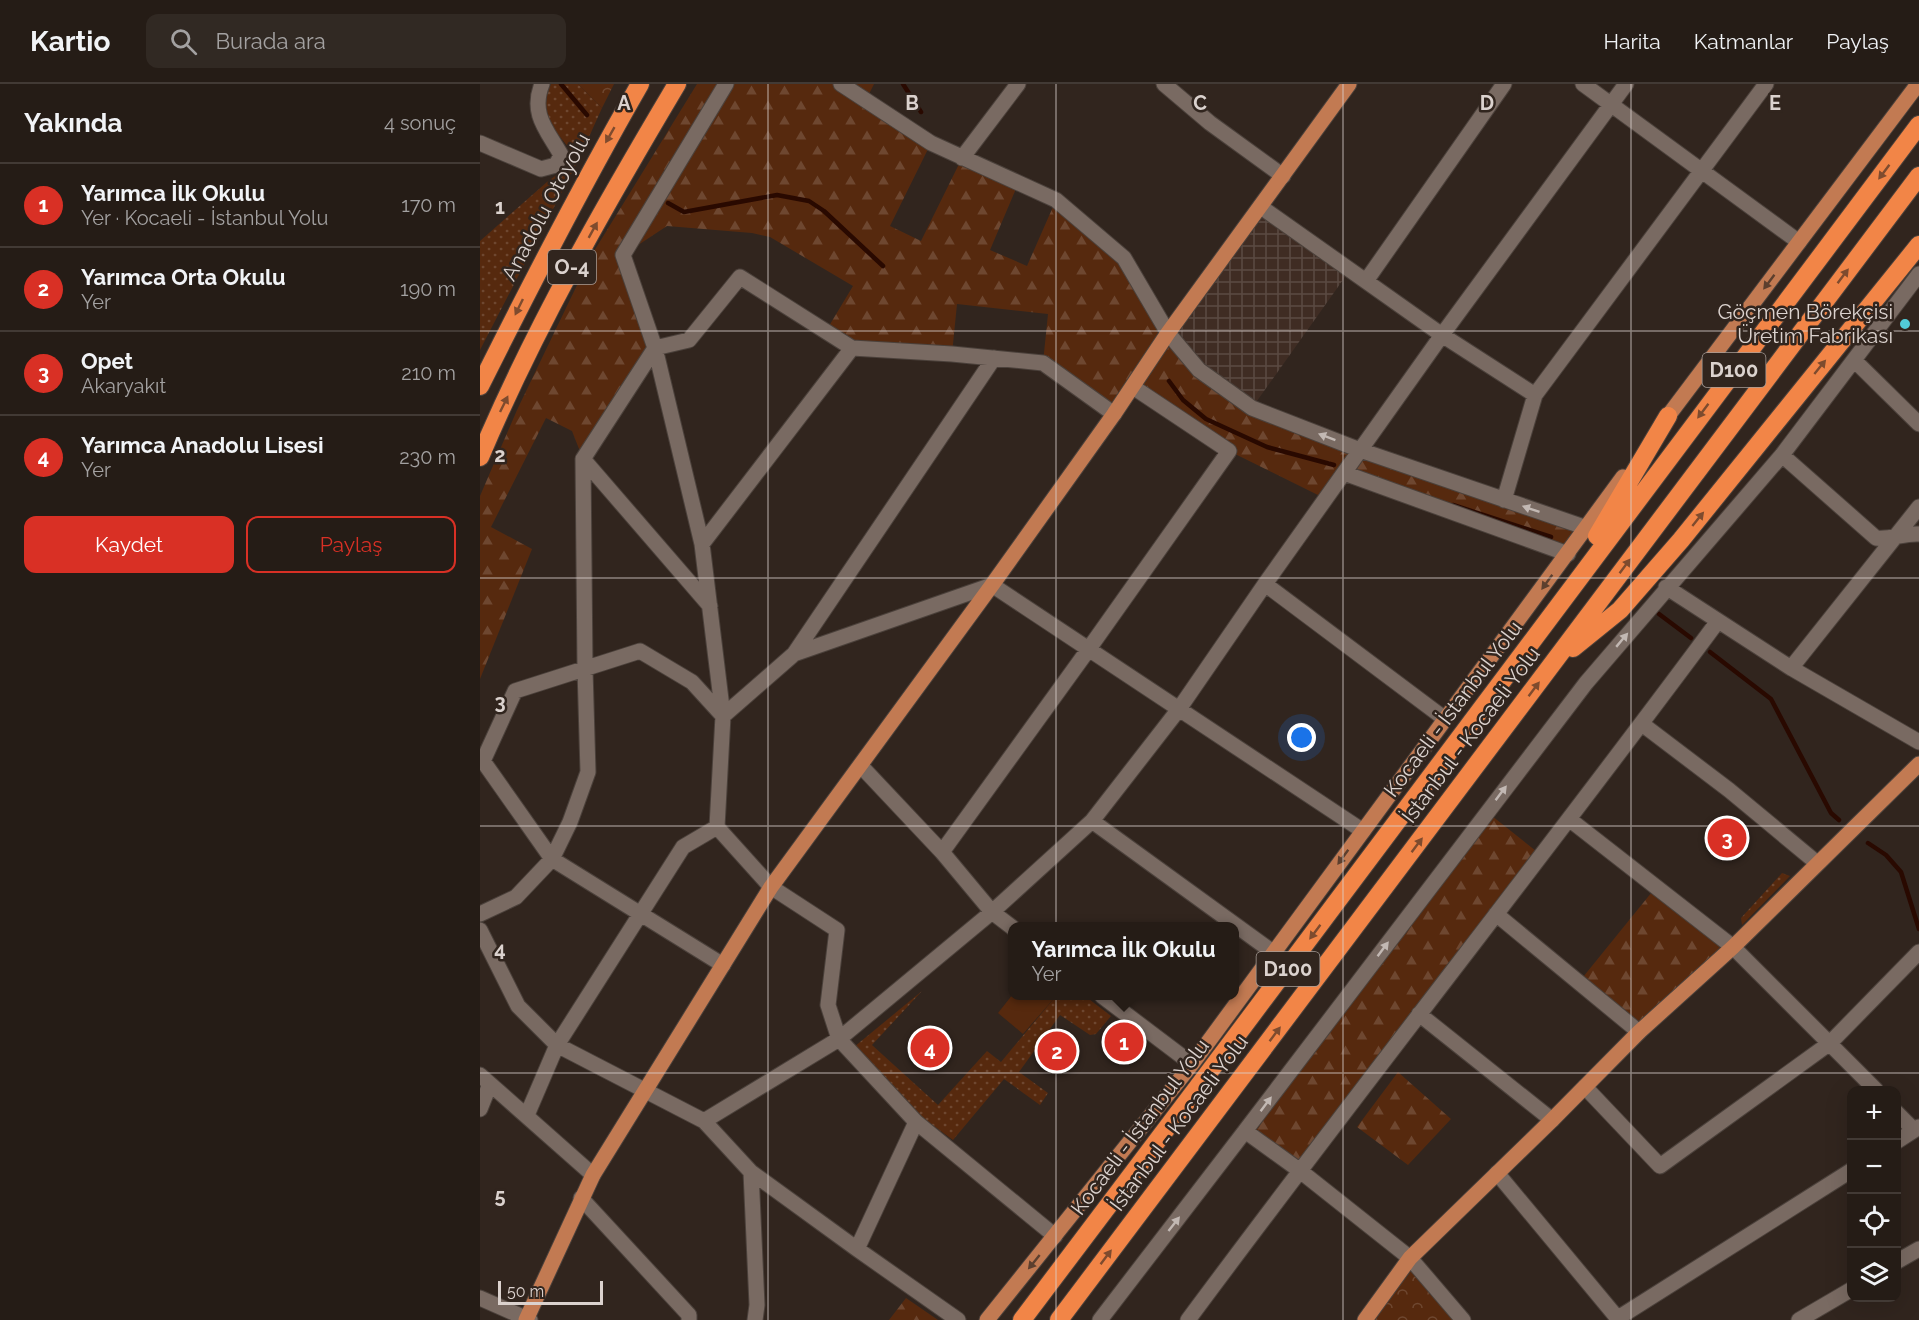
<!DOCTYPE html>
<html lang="tr">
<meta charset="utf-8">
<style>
:root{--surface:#251c16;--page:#312923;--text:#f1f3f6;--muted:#a3a1a1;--line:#423a35;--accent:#d93025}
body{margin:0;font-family:Raleway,sans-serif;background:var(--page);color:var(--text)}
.controls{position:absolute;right:18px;bottom:18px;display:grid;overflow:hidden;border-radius:12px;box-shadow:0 6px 24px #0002}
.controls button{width:54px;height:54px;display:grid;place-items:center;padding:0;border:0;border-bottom:2px solid var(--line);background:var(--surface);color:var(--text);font:30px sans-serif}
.scale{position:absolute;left:18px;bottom:15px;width:105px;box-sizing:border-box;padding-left:6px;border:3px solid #dbd2ce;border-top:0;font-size:16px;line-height:21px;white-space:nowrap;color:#dbd2ce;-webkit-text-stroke:4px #31251e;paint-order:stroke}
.you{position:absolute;left:822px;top:654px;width:21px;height:21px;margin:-15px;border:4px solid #fff;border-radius:50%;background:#1a73e8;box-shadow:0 0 0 9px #1a73e833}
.badge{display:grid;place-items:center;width:39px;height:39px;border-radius:50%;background:var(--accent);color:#fff;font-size:20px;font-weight:700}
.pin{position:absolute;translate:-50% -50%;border:3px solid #fff;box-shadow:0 2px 6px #0006}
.popup{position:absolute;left:528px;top:838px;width:231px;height:78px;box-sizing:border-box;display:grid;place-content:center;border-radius:12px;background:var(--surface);filter:drop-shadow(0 2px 4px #0005);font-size:20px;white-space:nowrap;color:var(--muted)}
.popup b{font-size:22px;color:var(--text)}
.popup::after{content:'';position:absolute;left:50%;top:100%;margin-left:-12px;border:12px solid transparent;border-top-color:var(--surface)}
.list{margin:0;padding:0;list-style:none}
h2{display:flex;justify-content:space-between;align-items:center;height:78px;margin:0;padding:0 24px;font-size:26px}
h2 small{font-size:20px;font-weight:400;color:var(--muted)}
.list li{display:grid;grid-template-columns:39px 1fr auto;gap:18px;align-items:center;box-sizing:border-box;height:84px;padding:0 24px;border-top:2px solid var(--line)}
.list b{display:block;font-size:22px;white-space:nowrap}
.list p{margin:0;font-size:20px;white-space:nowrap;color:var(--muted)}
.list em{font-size:20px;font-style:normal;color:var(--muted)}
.actions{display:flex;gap:12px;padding:18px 24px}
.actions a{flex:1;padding:14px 0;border:2px solid var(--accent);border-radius:12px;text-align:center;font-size:21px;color:var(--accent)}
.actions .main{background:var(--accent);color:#fff}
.icon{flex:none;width:33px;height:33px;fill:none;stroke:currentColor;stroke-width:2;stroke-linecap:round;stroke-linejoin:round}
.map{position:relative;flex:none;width:1439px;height:1236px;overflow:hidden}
header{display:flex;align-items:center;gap:36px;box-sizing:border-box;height:84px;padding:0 30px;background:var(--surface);border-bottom:2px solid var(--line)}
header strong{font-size:28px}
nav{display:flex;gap:33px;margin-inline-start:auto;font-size:21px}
.search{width:420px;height:54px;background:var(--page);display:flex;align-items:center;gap:15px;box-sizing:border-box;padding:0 21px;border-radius:12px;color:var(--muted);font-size:22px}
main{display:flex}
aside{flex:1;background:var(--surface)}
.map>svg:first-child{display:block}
.industrial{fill:url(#industrial-grid)}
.grass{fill:url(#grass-dots)}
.forest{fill:url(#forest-firs)}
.park{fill:url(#park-crowns)}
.pitch{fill:#56290e}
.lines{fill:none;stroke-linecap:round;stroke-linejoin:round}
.stream{stroke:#290900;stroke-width:4.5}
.minor-casing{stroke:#4b413b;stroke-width:17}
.major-casing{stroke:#4b413b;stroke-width:17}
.highway-casing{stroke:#4b413b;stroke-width:20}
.minor{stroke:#796a62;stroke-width:15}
.major{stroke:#c27a52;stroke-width:15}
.highway{stroke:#f28547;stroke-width:18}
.oneway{fill:#7e4b2e}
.oneway2{fill:#5c3f2e}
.oneway3{fill:#c2b8b3}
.grid{fill:none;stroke:#dbd2ce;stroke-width:1.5;stroke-opacity:0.55}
.poi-dot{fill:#52cbd8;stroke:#31251e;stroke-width:2}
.labels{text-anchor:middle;stroke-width:5;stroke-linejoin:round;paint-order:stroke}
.shield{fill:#31251e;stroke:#a89e99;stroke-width:1.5}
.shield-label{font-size:20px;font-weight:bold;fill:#dbd2ce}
.street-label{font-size:21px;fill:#dbd2ce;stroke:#31251e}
.poi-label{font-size:21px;fill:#dbd2ce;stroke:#31251e;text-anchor:end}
.grid-label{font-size:20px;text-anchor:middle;font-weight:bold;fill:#dbd2ce;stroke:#31251e;stroke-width:5;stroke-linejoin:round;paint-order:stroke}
</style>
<header>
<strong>Kartio</strong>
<div class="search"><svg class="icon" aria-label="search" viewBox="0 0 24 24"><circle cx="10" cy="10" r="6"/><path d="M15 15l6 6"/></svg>Burada ara</div>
<nav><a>Harita</a><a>Katmanlar</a><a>Paylaş</a></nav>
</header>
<main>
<aside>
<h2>Yakında<small>4 sonuç</small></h2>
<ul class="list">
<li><span class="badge">1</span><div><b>Yarımca İlk Okulu</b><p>Yer · Kocaeli - İstanbul Yolu</p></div><em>170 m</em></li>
<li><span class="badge">2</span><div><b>Yarımca Orta Okulu</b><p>Yer</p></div><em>190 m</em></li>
<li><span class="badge">3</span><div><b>Opet</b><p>Akaryakıt</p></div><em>210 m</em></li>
<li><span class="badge">4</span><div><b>Yarımca Anadolu Lisesi</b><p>Yer</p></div><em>230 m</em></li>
</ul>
<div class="actions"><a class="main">Kaydet</a><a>Paylaş</a></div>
</aside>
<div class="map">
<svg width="1439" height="1236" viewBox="0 0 1439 1236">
<defs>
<pattern id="industrial-grid" width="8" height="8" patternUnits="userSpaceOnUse" patternTransform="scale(1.5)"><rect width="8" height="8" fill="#3f2c23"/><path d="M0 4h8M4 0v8" fill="none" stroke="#5a4a42"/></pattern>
<pattern id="grass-dots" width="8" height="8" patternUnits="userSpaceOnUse" patternTransform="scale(1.5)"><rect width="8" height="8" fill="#56290e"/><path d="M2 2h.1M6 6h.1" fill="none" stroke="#6e4730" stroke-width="1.8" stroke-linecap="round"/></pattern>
<pattern id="forest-firs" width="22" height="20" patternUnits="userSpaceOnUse" patternTransform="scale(1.5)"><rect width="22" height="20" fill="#56290e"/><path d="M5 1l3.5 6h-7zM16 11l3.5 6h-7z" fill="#6e4730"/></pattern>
<pattern id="park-crowns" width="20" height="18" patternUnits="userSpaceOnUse" patternTransform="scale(1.5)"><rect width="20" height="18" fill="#56290e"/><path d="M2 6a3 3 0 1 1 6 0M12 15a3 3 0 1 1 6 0" fill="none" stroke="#6e4730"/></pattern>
</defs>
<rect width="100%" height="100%" fill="#31251e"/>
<path class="industrial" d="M781,123L870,186L772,324L688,249Z"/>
<path class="grass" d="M71,0H98L122,24L99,75L0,266V157L67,98L98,75L63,32L61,22Z
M1302,789L1310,792L1262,841L1261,834Z
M442,907L392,961L458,1021L507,967L521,978L576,912H605L631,932L616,950L610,951L580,931L539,988L568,1009L560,1021L524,995L473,1056L436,1029L374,963Z"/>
<path class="forest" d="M217,0H394L386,16L451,59L410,142L441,157L482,74L538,100L510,166L547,182L576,116L644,174L688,249L772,324L1107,444L1088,470L864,389L846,415L749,367L653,303L634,330L563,279L568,230L477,220L472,270L372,264L346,247L373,202L290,153L272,149L187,142L143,171L175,264L103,375L92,347L66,334L11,443L52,465L0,595V412L37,326L111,172Z
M1007,728L1061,771L819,1086L765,1047Z
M1176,803L1253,863L1159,948L1099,898Z
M918,988L971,1035L928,1081L877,1043Z
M426,1214L458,1236H409Z"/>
<path class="park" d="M98,0H134L122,24Z
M930,1174L983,1236H885Z"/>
<path class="pitch" d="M533,910V912H576L543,950L518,929Z"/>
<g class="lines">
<path class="stream" d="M81,0L107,31
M423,0L441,28
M188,119L204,128L297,111L329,117L344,127L403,182
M689,297L703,316L726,335L787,363L854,381
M973,421L1071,453
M1179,530L1211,554
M1230,568L1291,615L1351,729L1359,736
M1388,759L1406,771L1421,788L1439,845"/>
<defs>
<path id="minor" d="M246,0L143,171L175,264L222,460L243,632L237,743L291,803L357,846L348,921L359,955L436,1038L575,1152
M361,0L451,59L576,116L644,174L688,249L719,286L772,324L880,366L1107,444
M684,0L730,39L803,92
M1103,0L1319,158
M0,59L61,85L76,81L81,71C67,46 50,30 62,0
M482,74L538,0
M781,123L962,251L1055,311
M886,197L1024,0
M1374,276L1439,340
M1302,371L1396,454C1410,456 1424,449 1439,450
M103,375L230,522
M864,389L1088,470
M1024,416L1055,311L1286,0
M222,460L372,264
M785,500L965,635
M1186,503L1311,584L1439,658
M314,570L512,501L883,747
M1311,584L1439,423
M1162,640L1249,706L1337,779
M381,682L462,768L512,828L533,844
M1089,735L1253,863L1396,1006
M612,737L794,869
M462,768L608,566L749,367L653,303
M0,830L36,813L72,775L90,738L108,688L105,585L103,375L175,264L209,256L260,193L372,264L472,270L563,279L634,330
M1016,830L1159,948
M0,846L38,922L77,961L224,1037L271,1088L377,1165L478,1236
M243,881L72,775L3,677L35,607L160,567L212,598L243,632L314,570L514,274
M622,912L712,980
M939,930L1072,1036
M0,991L113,1091
M1105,1003L1180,1082L1350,959L1439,868
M0,1025L10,1000
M1416,1028L1434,1046
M47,1031L77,961L203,763L237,743
M224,1037L359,955L512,828L612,737L699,625L785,500L962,251L1146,0
M1416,1058L1439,1043
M271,1088L277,1221L275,1236
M1017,1089L1139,1236
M101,1114L209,1231V1236
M377,1165L436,1038
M1416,1178L1439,1165
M0,1214L50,1236
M1138,1234L1372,1086
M620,1236L765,1047
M708,1236C882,1001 1064,772 1238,537
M983,1236L930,1174L819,1086L765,1047L1106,599L1302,371L1439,190
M1319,1236L1372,1205"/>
<path id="major" d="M1182,340L1438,0
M46,1236L113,1091L291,803L512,501L634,330L688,249L869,0
M507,1236L712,980L1143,393
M885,1236L930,1174L1072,1036L1159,948L1253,863L1439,680"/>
<path id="highway" d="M0,302C51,200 103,99 160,0
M0,373C55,243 125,121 197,0
M1117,452L1188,332
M1093,564L1140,526L1201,456L1439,161
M542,1236C843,839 1139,438 1439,41
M579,1236L1439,92"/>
</defs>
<use href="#minor" class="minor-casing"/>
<use href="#major" class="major-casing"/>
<use href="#highway" class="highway-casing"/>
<use href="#minor" class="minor"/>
<use href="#major" class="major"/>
<use href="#highway" class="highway"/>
</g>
<defs><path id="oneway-solid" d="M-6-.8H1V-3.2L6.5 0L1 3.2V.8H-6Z" transform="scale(1.5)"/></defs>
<g class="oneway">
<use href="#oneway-solid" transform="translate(130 51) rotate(120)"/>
<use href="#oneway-solid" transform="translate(1404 88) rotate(127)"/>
<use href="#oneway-solid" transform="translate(113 146) rotate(-61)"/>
<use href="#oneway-solid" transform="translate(1363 192) rotate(-53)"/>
<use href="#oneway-solid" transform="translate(39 223) rotate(116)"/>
<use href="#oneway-solid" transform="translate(1340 283) rotate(-51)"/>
<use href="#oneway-solid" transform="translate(24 320) rotate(-64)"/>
<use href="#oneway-solid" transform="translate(1223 327) rotate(127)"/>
<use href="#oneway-solid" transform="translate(1218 435) rotate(-51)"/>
<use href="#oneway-solid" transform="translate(1145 482) rotate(-53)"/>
<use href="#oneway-solid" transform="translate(1054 605) rotate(-53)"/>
<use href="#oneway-solid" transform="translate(937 761) rotate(-53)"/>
<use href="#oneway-solid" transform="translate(835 848) rotate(127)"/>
<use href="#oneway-solid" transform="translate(795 950) rotate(-53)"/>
<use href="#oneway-solid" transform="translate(626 1173) rotate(-53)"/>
</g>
<g class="oneway2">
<use href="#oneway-solid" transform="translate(1289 198) rotate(127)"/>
<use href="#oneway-solid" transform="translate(1067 498) rotate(126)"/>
<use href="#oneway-solid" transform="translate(863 773) rotate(126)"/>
<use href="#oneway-solid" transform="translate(554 1178) rotate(129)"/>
</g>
<g class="oneway3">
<use href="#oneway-solid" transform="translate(847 353) rotate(-159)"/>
<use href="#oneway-solid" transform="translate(1051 425) rotate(-161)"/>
<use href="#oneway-solid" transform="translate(1142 556) rotate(-50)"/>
<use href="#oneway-solid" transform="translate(1021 709) rotate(-53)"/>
<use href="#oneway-solid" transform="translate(903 865) rotate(-53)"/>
<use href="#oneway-solid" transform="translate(786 1020) rotate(-53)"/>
<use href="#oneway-solid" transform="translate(694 1140) rotate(-52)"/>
</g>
<path class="grid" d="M288,0V1236M576,0V1236M863,0V1236M1151,0V1236M0,247H1439M0,494H1439M0,742H1439M0,989H1439"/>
<circle class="poi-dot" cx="1425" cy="240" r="6"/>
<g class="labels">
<g class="shield">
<rect x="68" y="166" width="48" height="34" rx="4.5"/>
<rect x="1222.5" y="269" width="63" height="34" rx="4.5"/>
<rect x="776.5" y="868" width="63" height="34" rx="4.5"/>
</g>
<g class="shield-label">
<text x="92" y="190">O-4</text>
<text x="1254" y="293">D100</text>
<text x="808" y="892">D100</text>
</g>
<g class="street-label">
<text transform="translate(66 123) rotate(-62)" y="7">Anadolu Otoyolu</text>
<text transform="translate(973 625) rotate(-53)" y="7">Kocaeli - İstanbul Yolu</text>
<text transform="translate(991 651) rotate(-53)" y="7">İstanbul - Kocaeli Yolu</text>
<text transform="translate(699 1039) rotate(-53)" y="7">İstanbul - Kocaeli Yolu</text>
<text transform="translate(660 1043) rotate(-53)" y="7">Kocaeli - İstanbul Yolu</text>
</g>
<g class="poi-label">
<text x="1413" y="235">Göçmen Börekçisi<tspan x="1413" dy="24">Üretim Fabrikası</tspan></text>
</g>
</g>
<g class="grid-label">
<text x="144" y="26">A</text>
<text x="432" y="26">B</text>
<text x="720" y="26">C</text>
<text x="1007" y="26">D</text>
<text x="1295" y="26">E</text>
<text x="20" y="130">1</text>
<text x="20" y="378">2</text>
<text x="20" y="625">3</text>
<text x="20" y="872">4</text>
<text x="20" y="1119">5</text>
</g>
</svg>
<div class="controls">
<button>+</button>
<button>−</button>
<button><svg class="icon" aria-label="locate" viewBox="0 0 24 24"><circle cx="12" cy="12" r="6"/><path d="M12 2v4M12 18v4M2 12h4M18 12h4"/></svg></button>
<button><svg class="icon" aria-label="layers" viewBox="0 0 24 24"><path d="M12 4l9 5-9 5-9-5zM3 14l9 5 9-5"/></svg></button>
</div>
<div class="scale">50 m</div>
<div class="you"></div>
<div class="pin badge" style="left:644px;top:958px">1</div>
<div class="popup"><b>Yarımca İlk Okulu</b>Yer</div>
<div class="pin badge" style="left:577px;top:967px">2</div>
<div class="pin badge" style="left:1247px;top:754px">3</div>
<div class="pin badge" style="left:450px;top:964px">4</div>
</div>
</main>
